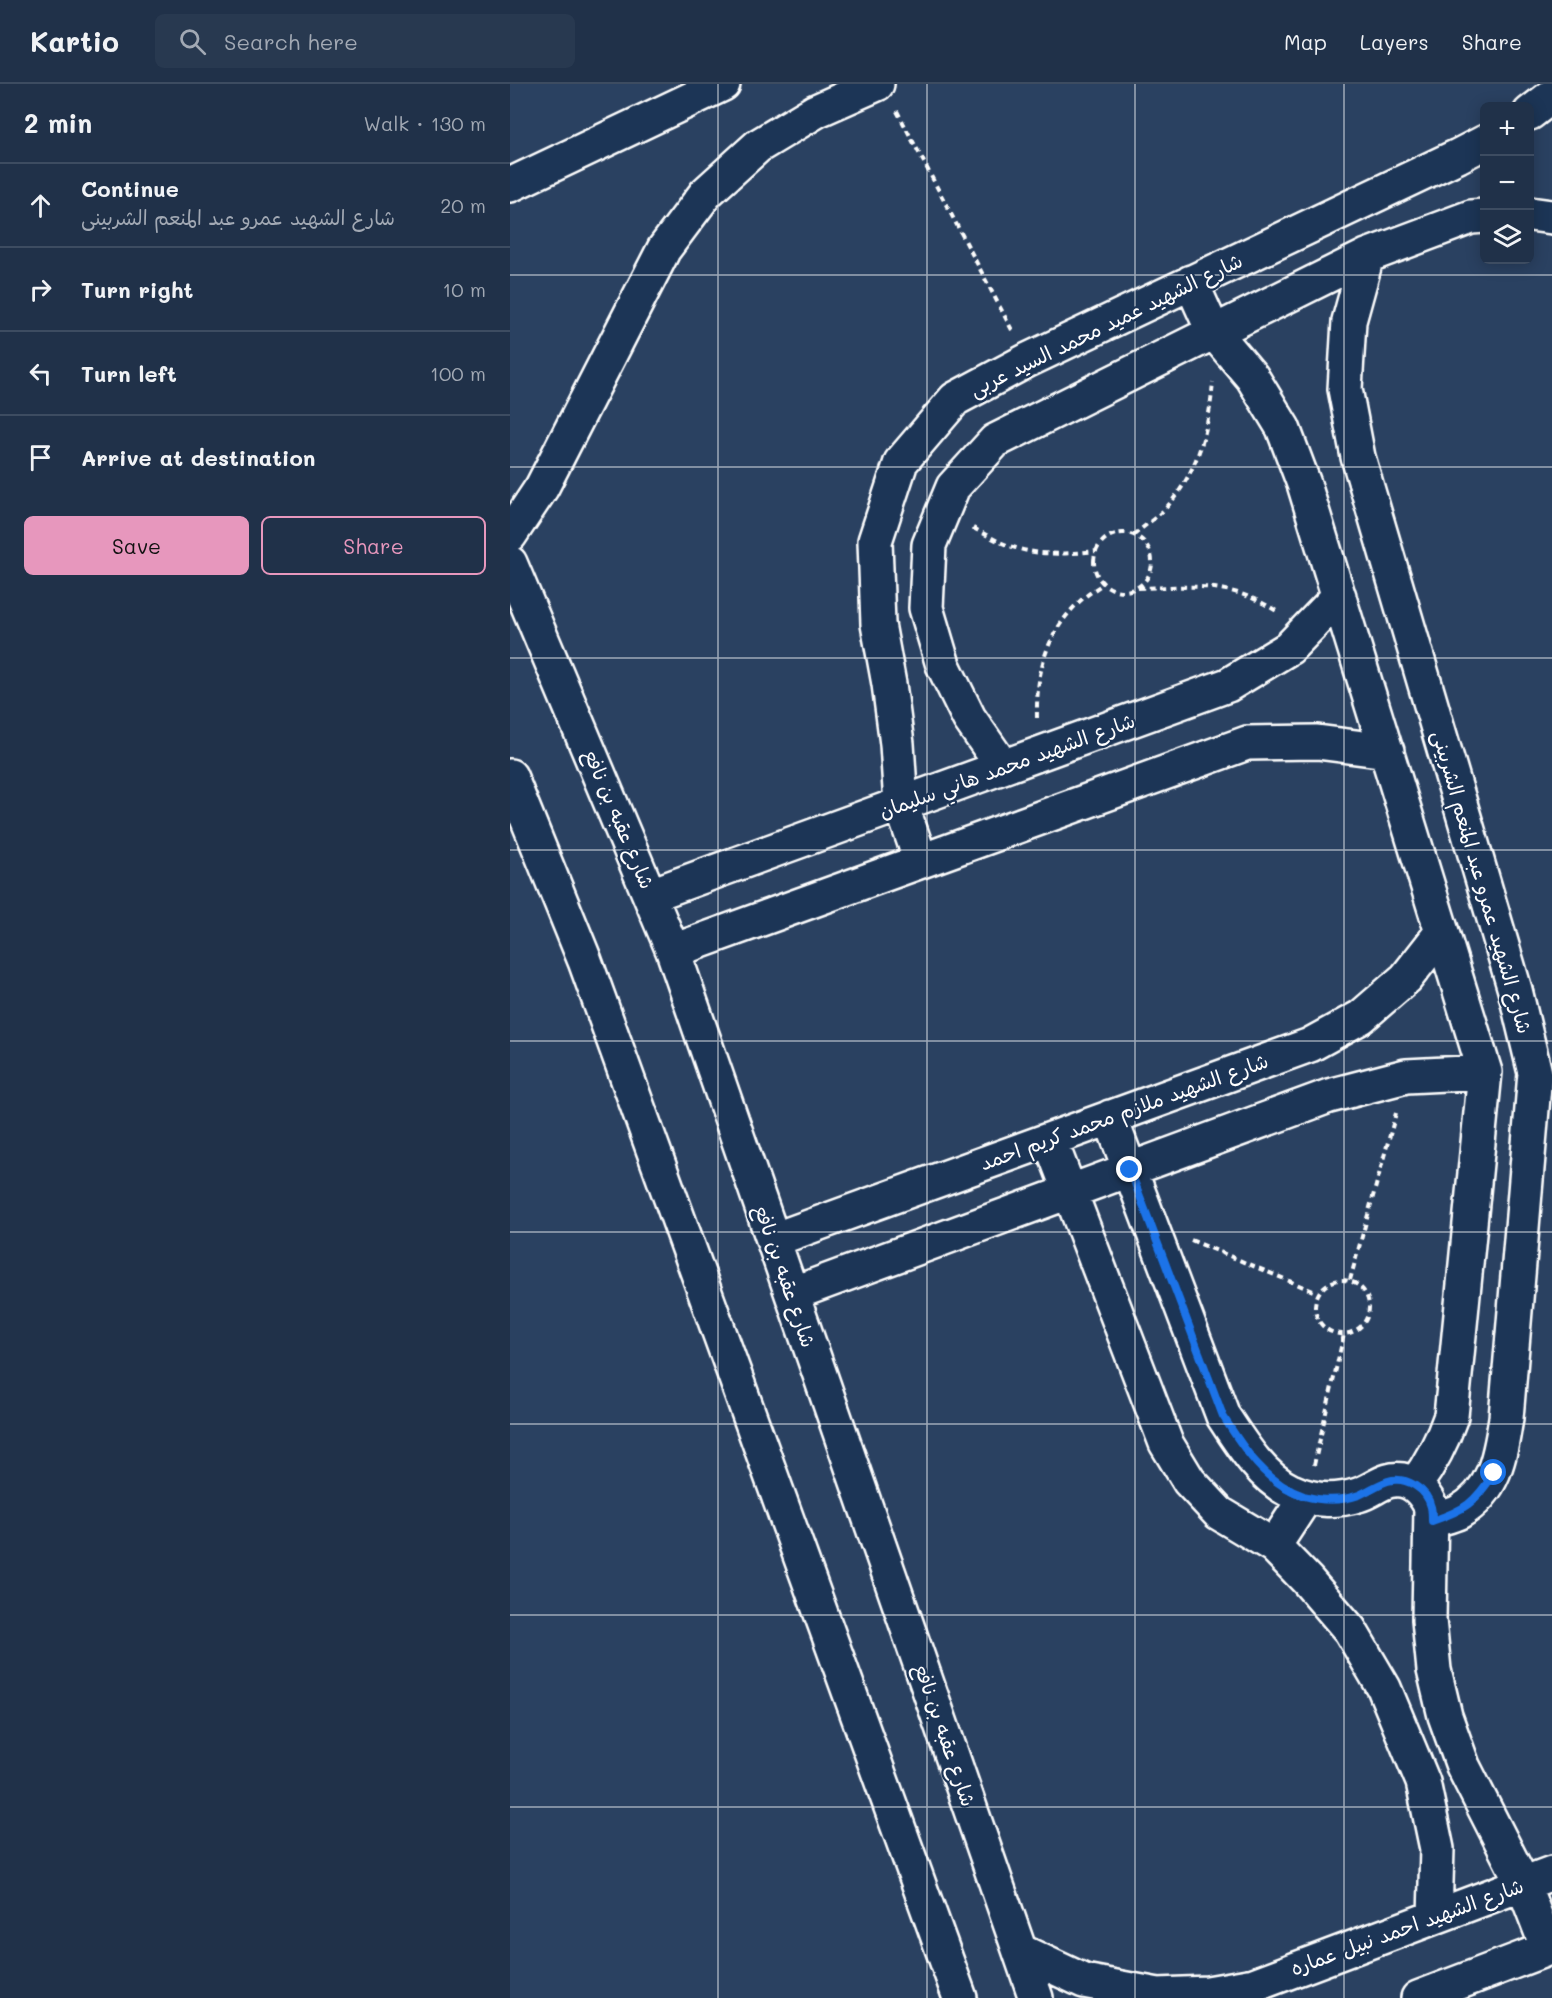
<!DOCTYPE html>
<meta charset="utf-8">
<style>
:root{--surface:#203149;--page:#283950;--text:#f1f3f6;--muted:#a2a9b4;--line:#3d4c61;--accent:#e797bd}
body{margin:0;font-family:Mali,"Playpen Sans Arabic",sans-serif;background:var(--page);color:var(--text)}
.controls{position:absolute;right:18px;top:18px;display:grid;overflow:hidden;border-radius:9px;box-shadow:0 3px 15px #0003}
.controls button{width:54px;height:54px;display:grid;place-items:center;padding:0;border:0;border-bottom:2px solid var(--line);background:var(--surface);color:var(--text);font:30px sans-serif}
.stop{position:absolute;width:18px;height:18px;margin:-14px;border:4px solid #1a73e8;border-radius:50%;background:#fff}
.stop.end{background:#1a73e8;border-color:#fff;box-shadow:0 2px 6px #0008}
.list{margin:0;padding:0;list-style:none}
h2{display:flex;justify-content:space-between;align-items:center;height:78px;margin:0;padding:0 24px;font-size:26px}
h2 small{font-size:20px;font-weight:400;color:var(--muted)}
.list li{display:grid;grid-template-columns:39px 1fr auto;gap:18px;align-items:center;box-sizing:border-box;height:84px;padding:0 24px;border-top:2px solid var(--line)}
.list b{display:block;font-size:22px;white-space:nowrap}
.list p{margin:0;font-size:20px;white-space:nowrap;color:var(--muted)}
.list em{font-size:20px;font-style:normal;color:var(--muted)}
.actions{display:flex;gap:12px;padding:18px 24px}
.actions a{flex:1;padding:14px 0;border:2px solid var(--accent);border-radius:9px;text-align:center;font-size:21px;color:var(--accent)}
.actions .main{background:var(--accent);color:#111}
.icon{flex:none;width:33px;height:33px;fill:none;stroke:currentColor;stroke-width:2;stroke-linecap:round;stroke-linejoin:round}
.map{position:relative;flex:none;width:1042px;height:1914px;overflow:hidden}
header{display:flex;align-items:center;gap:36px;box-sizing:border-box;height:84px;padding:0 30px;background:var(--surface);border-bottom:2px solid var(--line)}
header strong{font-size:28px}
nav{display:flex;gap:33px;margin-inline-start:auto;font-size:21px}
.search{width:420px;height:54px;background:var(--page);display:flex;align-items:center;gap:15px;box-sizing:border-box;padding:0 21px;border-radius:9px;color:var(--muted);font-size:22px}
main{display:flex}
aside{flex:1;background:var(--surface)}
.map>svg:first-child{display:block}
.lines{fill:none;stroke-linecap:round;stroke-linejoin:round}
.street-casing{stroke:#fff;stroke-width:38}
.path{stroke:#fff;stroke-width:4;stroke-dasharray:6 4.5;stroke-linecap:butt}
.street{stroke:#1d3557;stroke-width:33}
.route{stroke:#1a73e8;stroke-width:8}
.grid{fill:none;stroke:#fff;stroke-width:1.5;stroke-opacity:0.55}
.labels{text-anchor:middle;stroke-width:4.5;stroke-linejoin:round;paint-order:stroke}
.street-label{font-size:20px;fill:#fff;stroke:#1d3557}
</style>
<header>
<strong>Kartio</strong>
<div class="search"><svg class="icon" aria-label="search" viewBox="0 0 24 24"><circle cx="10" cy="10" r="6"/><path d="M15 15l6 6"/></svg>Search here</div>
<nav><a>Map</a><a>Layers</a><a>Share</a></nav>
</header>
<main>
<aside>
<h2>2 min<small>Walk · 130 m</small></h2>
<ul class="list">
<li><svg class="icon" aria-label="ahead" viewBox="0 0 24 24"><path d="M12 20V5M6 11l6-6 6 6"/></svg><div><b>Continue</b><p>شارع الشهيد عمرو عبد المنعم الشربينى</p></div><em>20 m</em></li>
<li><svg class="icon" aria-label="right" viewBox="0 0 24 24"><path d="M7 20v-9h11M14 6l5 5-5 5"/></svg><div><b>Turn right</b></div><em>10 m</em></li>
<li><svg class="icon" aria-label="left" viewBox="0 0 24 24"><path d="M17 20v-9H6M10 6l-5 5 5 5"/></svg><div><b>Turn left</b></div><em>100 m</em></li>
<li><svg class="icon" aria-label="arrive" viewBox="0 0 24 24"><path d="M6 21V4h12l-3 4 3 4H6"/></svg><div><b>Arrive at destination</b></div></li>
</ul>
<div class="actions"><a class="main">Save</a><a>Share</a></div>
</aside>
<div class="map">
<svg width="1042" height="1914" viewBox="0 0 1042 1914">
<rect width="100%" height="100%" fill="#2a4161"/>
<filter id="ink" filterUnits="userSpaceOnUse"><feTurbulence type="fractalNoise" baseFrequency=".0167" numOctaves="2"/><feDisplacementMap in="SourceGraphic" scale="12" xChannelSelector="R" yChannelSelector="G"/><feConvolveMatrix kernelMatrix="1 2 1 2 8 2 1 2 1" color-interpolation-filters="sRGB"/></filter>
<g filter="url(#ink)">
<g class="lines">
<defs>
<path id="street" d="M1020,29L1042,12
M0,101L213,0
M1020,130L1042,133
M857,172L839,237L835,305L848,373L1005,906L1025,989L996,1334C990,1372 985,1407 949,1428C941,1432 930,1434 922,1437
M681,198L703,247L742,293L773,344L794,400L975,988L941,1332C932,1358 921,1379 905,1401
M0,451L32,403L154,165L196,109L248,62L306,27L367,0
M0,479L163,867L526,1914
M493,683L459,634L433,581L416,524L419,461L443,403L485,357L857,172L961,133L975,132
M0,692L75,877L450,1914
M411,777L391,720L387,660L379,600L368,540L365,457L391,378L445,315L518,276L948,72L975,58
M141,811L718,601L779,564L829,512
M163,867L737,659L807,658L877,667
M600,1033L713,1332C730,1358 752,1394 781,1407C802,1417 826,1418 848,1411C859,1408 868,1400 878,1397C899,1391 913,1406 921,1423L919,1536L924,1586L935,1632L953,1682L1013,1800L1038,1865
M540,1056L656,1359L679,1397L709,1429L764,1462L797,1496L840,1546L874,1604L913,1698L927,1765L925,1832
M263,1156L800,961L851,933L896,894L932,848
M282,1210L819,1012L896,992L975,988
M764,1462L796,1413
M510,1867L574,1897L648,1911L698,1909L744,1901L1042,1789
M908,1914L1042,1863"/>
</defs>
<use href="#street" class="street-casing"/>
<path class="path" d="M387,27L503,248
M463,444C477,451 491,460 506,464C532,472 559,470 586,467
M584 478a29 29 0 1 1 58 0a29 29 0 1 1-58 0Z
M624,451C633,443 644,435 653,427C687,392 699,345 703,298
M628,504C684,503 718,496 768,528
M527,634C526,591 535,552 567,520C575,512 584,506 593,500
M681,1156L808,1209
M805 1223a27 27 0 1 1 54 0a27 27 0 1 1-54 0Z
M840,1196L886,1029
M804,1381L834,1250"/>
<use href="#street" class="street"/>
</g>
</g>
<g class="lines" filter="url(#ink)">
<path class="route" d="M620,1086L713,1332C733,1364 756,1400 794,1412C812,1417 832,1417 849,1411C859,1407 868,1400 878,1397C896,1392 917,1405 921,1423C922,1427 922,1433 922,1437C955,1426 965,1419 984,1389"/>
</g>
<path class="grid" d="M208,0V1914M417,0V1914M625,0V1914M834,0V1914M0,191H1042M0,383H1042M0,574H1042M0,766H1042M0,957H1042M0,1148H1042M0,1340H1042M0,1531H1042M0,1723H1042"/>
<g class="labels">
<g class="street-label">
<text transform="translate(596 241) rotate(-26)" y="7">شارع الشهيد عميد محمد السيد عربى</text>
<text transform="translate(497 682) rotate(-20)" y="7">شارع الشهيد محمد هاني سليمان</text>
<text transform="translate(109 735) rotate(67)" y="7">شارع عقبه بن نافع</text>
<text transform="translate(972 798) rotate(74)" y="7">شارع الشهيد عمرو عبد المنعم الشربينى</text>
<text transform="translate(614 1028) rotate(-20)" y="7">شارع الشهيد ملازم محمد كريم احمد</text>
<text transform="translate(275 1192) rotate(71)" y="7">شارع عقبه بن نافع</text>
<text transform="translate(435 1651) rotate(71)" y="7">شارع عقبه بن نافع</text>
<text transform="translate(897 1843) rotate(-20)" y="7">شارع الشهيد احمد نبيل عماره</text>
</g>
</g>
</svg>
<div class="controls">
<button>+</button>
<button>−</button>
<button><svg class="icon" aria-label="layers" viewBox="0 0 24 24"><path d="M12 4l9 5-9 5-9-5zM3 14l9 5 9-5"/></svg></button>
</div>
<div class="stop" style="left:984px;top:1389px"></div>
<div class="stop end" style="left:620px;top:1086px"></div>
</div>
</main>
